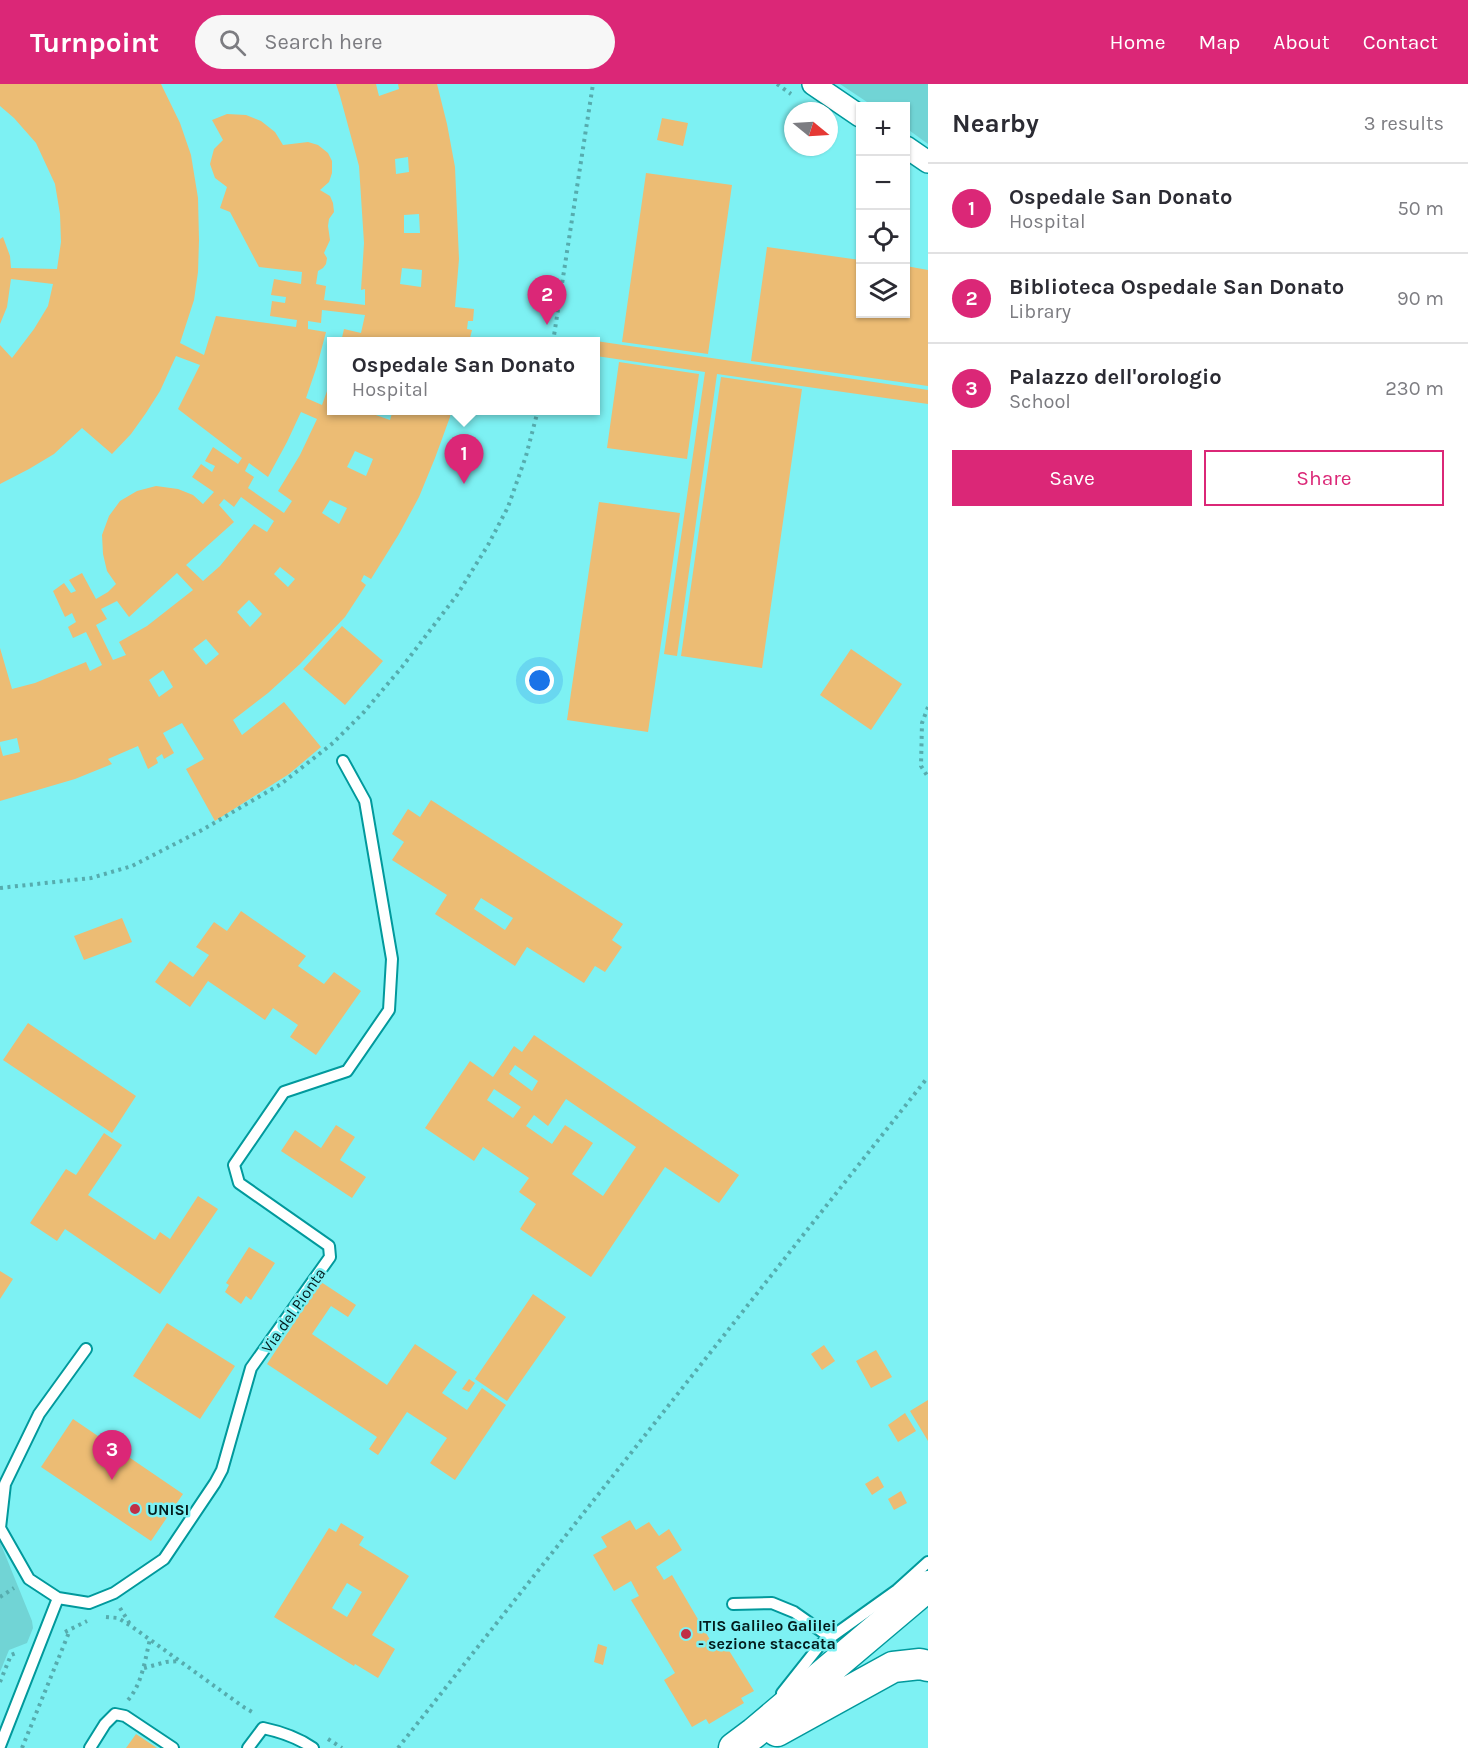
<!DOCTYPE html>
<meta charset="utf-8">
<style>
:root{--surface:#fff;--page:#f7f7f7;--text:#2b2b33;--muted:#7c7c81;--line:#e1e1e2;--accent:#db2777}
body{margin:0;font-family:Karla,sans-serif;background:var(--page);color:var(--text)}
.controls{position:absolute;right:18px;top:18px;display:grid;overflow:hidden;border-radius:0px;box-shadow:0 2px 4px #0004}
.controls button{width:54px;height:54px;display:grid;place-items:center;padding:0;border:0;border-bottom:2px solid var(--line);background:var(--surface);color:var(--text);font:30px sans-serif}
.compass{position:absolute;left:784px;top:18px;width:54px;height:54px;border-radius:50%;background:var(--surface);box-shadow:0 2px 4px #0004;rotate:108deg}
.you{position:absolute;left:540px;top:597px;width:21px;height:21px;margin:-15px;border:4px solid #fff;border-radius:50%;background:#1a73e8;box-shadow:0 0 0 9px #1a73e833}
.badge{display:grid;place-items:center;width:39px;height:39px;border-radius:50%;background:var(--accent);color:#fff;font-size:20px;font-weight:700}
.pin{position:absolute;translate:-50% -50px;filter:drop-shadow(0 2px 3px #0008)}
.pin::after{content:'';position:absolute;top:32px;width:21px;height:18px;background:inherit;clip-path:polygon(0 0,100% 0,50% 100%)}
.popup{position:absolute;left:327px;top:253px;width:273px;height:78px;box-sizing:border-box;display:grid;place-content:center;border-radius:0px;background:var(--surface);filter:drop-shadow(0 2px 4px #0005);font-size:20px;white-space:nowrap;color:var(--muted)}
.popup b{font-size:22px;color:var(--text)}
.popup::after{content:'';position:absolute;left:50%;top:100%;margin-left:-12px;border:12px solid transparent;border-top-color:var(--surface)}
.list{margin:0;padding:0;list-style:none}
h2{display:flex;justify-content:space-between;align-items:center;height:78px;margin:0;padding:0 24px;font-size:26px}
h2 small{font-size:20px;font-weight:400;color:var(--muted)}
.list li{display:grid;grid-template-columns:39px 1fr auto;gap:18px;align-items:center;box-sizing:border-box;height:90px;padding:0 24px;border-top:2px solid var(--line)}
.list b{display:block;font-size:22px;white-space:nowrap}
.list p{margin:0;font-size:20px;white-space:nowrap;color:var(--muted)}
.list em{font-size:20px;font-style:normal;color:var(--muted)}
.actions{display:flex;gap:12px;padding:18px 24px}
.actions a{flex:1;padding:14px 0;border:2px solid var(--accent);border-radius:0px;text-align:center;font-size:21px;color:var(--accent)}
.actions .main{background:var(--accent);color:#fff}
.icon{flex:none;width:33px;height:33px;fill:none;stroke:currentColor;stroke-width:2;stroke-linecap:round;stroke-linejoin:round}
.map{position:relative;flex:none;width:928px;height:1664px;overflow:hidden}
header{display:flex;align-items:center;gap:36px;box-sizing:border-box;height:84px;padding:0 30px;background:var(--accent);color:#fff}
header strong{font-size:28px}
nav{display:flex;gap:33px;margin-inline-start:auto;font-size:21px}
.search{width:420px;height:54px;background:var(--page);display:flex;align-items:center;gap:15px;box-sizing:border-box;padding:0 21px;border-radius:33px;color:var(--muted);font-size:22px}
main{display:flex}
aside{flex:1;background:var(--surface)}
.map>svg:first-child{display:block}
.green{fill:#71d4d5}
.building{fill:#ecbc74;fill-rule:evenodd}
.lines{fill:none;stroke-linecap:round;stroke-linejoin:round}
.service-casing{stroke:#01999c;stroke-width:14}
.minor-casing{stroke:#01999c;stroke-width:24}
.secondary-casing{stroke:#01999c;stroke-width:33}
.path{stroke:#56acae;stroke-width:4;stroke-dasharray:3 4.5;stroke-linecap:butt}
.service{stroke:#fff;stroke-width:10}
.minor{stroke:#fff;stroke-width:21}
.secondary{stroke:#fff;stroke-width:30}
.poi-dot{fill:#c02f47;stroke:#7df1f3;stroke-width:2}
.labels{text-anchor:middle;stroke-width:5;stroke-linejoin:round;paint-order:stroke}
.street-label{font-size:16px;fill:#031c1d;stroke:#7df1f3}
.poi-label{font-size:16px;font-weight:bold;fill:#031c1d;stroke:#7df1f3;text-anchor:start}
</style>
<header>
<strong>Turnpoint</strong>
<div class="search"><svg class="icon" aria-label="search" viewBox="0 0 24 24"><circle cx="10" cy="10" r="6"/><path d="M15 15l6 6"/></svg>Search here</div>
<nav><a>Home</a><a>Map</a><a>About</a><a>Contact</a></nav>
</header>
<main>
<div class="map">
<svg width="928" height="1664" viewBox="0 0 928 1664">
<rect width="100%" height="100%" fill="#7df1f3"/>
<path class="green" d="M840,0H928V60L906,44V22H873Z
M0,1458L32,1537L33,1544L27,1559L9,1566L0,1588Z"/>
<path class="building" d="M0,0H161L180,39L191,71L198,114L199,156L198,188L194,216L180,259L204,271L216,232L296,243L297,236L270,232L272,217L285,219L286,213L271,211L274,195L301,200L302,188L259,183L230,128L220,124L227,103L215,94L210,80L214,65L223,56L212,36L227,30L246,31L261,37L275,48L283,61L308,58L318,61L328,69L332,77V89L329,98L320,106L330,112L333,119L334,128L329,135L328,142L330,156L324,169L327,174L326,180L323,184L318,187L316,200L326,202L324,216L365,221V205L361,206L364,159L359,82L340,12L336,0H376L379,12L399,5L398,0H437L447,40L455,83L459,175L455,223L474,225L473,237H468L467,245L472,246L469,258H341L344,245L361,249L365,231L322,226L321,239L308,237V245L326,248L317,282L306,314L322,321L332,293V326H371L370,329L390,336L393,326H451L450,333L435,374L419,413L399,450L371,495L364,491L361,497L366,501L345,533L300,580L268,609L233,636L242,651L284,618L321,663L289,690L215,737L186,685L204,675L182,639L163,649L174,669L164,675L162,670L156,674L158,679L148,685L138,662L108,675L112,680L75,695L0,717V661L3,672L20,668L17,654L0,658V564L12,605L35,599L86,578L90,587L102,581L86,548L73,554L68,543L76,538L72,529L65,533L53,507L64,499L71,509L76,507L69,496L82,489L96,515L108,508L116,500L107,487L103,470L102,451L109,432L120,417L137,407L156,402L178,405L193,411L203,420L214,408L192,393L201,380L212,388L215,382L205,377L213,363L238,380L242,374L178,325L200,281L176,272L160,307L146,329L131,350L112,370L82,344L54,370L29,385L0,400V261L12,274L34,245L48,222L53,200L11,195L7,223L0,240V155L3,153L10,172L11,184L57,185L61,158L60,130L55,100L36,59L14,34L0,22ZM408,73L409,88L396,90L395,75ZM419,130L420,149H404V131ZM402,184L422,186L421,203L400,200ZM301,328L317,335L300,371L278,407L292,417L284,429L248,404L254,393L245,387L249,379L268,393L287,358ZM355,367L373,375L366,392L347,383ZM241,413L274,437L267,448L254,440L220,482L203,497L186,481L234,438L219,421L224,415L234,423ZM330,416L347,424L339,440L322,429ZM280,483L295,495L288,503L274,490ZM177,489L193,506L147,542L119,558L126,571L113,576L96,541L107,535L101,525L117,517L129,533ZM249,516L262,530L250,543L237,528ZM206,555L219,570L206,581L193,565ZM163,586L173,603L159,613L149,596Z
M662,34L688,39L683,62L657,56Z
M646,89L732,101L708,270L622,258Z
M767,163L860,176V230H906V182L928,186V302L751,277Z
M596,257L928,306V320L717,290L677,572L664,570L705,288L596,272Z
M619,278L699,290L687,375L607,364Z
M721,293L802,305L762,584L681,572Z
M599,418L680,429L648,648L567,636Z
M342,542L383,577L345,621L303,585Z
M851,565L902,600L871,646L820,611Z
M431,716L623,840L612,856L622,863L605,888L595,882L584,899L527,863L515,882L435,830L447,811L392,776L404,758L392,750L408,725L420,733ZM481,814L513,834L505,846L474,825Z
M241,827L306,872L298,882L324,900L334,888L361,907L316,971L290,953L298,941L273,924L265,936L208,897L190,923L155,898L170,877L193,893L209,871L196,863L214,838L227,847Z
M122,834L132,858L84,876L74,852Z
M28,939L136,1012L112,1049L3,976Z
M534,951L739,1091L719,1119L665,1083L591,1193L520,1145L536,1120L519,1108L529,1094L483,1063L474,1077L425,1044L470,977L493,993L514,962L522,968ZM515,981L538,997L532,1007L509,990ZM494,1005L521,1023L513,1034L487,1016ZM566,1015L636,1063L603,1112L572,1090L593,1059L565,1041L552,1060L526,1042L534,1031L548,1042Z
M336,1041L355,1053L340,1076L366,1093L352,1114L281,1067L295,1046L321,1064Z
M104,1049L122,1061L88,1111L155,1156L160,1148L170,1155L198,1112L218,1125L160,1210L65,1145L57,1157L30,1139L66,1085L76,1091Z
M249,1163L275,1179L251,1216L246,1212L241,1220L225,1208L229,1201L226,1199Z
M0,1187L13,1195L0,1215Z
M321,1198L356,1221L348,1233L331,1222L312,1250L387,1301L415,1260L457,1288L442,1309L467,1326L482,1304L506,1321L455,1396L430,1379L447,1354L407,1328L378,1371L369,1365L377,1353L267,1280Z
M533,1210L566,1233L507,1317L475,1295Z
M167,1239L235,1282L200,1335L133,1292Z
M824,1261L835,1277L822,1286L811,1270Z
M876,1266L892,1293L871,1304L856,1277Z
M469,1295L475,1299L469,1308L462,1305Z
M928,1316V1357L910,1327Z
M905,1329L916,1347L898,1358L888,1341Z
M73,1335L183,1410L151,1457L41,1383Z
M878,1392L884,1403L872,1411L865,1400Z
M901,1407L907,1419L894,1426L888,1415Z
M630,1436L636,1446L649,1438L659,1452L669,1445L682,1466L656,1483L664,1496L672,1491L716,1566L725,1560L754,1607L741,1614L744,1619L709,1640L706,1635L692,1643L664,1596L675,1589L631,1516L639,1512L631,1497L614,1507L593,1471L607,1463L601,1453Z
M341,1439L364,1453L359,1461L409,1492L372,1551L395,1565L378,1594L355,1580L354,1582L274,1533L329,1444L336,1448ZM347,1499L362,1508L347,1533L332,1524Z
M598,1560L607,1563L603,1581L594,1578Z
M136,1650L157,1664H126Z"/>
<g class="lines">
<defs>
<path id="service" d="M58,1514L29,1495L0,1444L5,1400L39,1330L86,1265
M733,1520L772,1519L794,1528L831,1554
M782,1609L820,1561L897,1506L928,1478
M0,1662L58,1514L89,1519L114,1509L164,1475L215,1399L222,1386L251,1284L330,1173L329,1162L239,1099L234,1081L284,1008L347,987L389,926L392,875L365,717L343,677
M90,1664L105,1640L115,1630L125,1632L173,1664
M248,1664L263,1644C282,1648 297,1653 313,1664"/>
<path id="minor" d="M813,0L860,32
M906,63L928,78"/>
<path id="secondary" d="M777,1647L893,1583L920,1580L928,1582
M734,1664L754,1649L928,1502"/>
</defs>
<use href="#service" class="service-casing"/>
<use href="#minor" class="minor-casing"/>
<use href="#secondary" class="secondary-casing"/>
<path class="path" d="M777,0L791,10
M553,258L593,0
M928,623L922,639L921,682L928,693
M0,804L91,794L132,782L202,746L281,700L333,659L364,628L402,583L457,511L488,461L508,423L526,372L538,326
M0,1513L14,1504
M120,1524L130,1540
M106,1533L118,1534L131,1542L245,1624L254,1629
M65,1548L87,1537
M144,1584L166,1578L180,1577
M0,1598L11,1571L16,1569
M128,1616C142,1600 145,1576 150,1555
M328,1655L342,1664
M22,1664L70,1546
M398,1664L928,993"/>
<use href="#service" class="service"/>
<use href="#minor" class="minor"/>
<use href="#secondary" class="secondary"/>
</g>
<g class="poi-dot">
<circle cx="135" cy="1425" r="6"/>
<circle cx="686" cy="1550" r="6"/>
</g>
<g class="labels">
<g class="street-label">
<text transform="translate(293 1226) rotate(-55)" y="6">Via del Pionta</text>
</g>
<g class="poi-label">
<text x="147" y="1431">UNISI</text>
<text x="698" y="1547">ITIS Galileo Galilei<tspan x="698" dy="18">- sezione staccata</tspan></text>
</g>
</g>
</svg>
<div class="controls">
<button>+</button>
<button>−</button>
<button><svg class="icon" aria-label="locate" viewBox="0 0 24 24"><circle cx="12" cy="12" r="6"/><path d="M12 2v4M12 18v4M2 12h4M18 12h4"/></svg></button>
<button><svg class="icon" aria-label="layers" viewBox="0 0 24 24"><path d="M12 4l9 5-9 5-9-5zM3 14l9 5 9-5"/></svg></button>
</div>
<svg class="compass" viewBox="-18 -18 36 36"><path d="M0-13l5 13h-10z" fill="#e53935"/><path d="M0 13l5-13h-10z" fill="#7c7c81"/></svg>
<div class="you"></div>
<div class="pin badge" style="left:464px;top:400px">1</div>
<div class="popup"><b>Ospedale San Donato</b>Hospital</div>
<div class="pin badge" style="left:547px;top:241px">2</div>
<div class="pin badge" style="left:112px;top:1396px">3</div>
</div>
<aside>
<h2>Nearby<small>3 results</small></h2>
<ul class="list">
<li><span class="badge">1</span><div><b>Ospedale San Donato</b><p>Hospital</p></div><em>50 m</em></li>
<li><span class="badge">2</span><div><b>Biblioteca Ospedale San Donato</b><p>Library</p></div><em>90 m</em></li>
<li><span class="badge">3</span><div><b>Palazzo dell'orologio</b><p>School</p></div><em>230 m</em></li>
</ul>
<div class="actions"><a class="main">Save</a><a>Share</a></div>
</aside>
</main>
